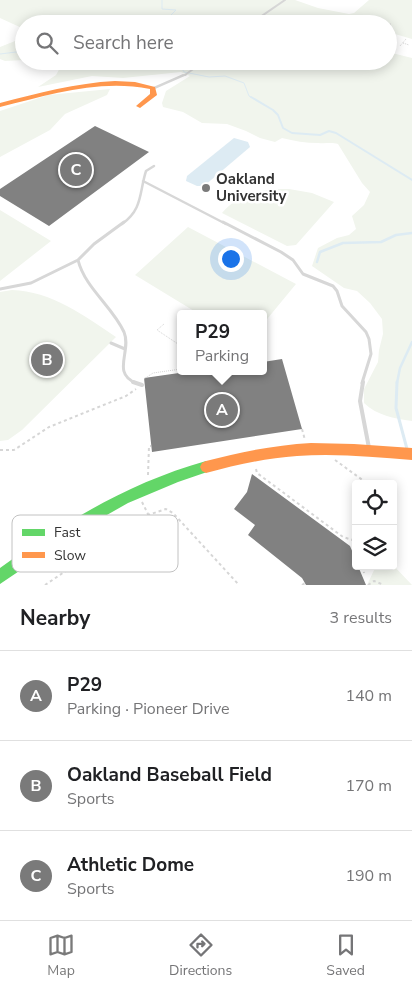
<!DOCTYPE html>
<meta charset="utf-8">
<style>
:root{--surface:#fff;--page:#f2f2f2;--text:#202124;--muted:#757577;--line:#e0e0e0;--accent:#7a7a7a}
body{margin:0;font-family:"Nunito Sans",sans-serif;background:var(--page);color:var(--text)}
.controls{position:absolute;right:15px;bottom:15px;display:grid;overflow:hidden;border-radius:5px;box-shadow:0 2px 12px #0003}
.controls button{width:45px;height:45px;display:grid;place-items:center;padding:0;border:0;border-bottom:1px solid var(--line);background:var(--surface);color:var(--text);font:25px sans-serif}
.you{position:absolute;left:230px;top:258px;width:18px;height:18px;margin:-12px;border:4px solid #fff;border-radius:50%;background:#1a73e8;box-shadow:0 0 0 8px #1a73e833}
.badge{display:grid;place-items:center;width:32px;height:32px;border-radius:50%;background:var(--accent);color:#fff;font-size:16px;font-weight:700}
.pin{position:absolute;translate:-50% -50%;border:2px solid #fff;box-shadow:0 1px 5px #0006}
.popup{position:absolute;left:177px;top:310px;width:90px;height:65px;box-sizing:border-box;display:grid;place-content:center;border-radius:5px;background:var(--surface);filter:drop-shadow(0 1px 4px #0005);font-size:16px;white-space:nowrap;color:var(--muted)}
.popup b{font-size:19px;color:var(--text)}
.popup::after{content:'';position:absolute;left:50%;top:100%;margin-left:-10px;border:10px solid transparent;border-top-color:var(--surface)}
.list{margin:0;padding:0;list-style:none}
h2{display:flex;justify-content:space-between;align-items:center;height:65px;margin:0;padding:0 20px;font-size:21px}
h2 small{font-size:16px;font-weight:400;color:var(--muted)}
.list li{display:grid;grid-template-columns:32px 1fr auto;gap:15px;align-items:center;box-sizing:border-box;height:90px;padding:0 20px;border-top:1px solid var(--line)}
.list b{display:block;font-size:19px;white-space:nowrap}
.list p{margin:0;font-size:16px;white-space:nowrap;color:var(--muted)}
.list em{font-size:16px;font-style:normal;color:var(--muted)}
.icon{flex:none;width:28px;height:28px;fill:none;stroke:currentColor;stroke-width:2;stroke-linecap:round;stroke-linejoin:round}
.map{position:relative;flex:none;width:412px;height:585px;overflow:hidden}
.search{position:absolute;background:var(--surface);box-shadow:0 2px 12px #0003;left:15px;right:15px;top:15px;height:55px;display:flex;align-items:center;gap:12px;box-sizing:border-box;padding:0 18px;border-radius:28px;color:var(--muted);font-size:19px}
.sheet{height:335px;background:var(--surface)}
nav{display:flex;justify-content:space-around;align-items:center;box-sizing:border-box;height:70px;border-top:1px solid var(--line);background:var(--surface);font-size:14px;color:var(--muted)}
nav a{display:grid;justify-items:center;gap:2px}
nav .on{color:var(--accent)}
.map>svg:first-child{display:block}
.green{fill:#f1f5ed}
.water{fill:#ddebf3}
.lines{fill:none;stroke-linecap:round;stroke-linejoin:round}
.stream-far3{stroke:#ddebf3;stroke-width:1}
.stream-far2{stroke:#ddebf3;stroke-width:2}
.stream-far1{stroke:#ddebf3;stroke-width:2.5}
.stream{stroke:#ddebf3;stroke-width:3}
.building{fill:#818181}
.path-far1{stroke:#d6d6d6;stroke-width:1;stroke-dasharray:1 1;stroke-linecap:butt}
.path{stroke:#d6d6d6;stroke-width:2;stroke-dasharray:3 3;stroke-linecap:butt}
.lane-far3{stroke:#d7d7d7;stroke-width:2}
.lane-far2{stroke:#d7d7d7;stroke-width:2.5}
.lane-far1{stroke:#d7d7d7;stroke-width:3}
.lane{stroke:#d7d7d7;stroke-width:4}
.street{fill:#d7d7d7;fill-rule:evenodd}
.fast{fill:#63d668;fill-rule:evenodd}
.slow{fill:#ff974d;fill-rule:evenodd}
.poi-dot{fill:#7a7a7a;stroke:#fff;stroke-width:2}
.labels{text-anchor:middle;stroke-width:5;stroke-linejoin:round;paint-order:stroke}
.poi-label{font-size:15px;font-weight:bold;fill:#333;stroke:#fff;text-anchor:start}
.key{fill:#fff;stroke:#c2c2c2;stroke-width:1}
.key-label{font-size:14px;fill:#333}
</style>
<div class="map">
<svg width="412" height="585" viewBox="0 0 412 585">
<rect width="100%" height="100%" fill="#fff"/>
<path class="green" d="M0,0H295L318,8L349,14L354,13L369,0H412V39L388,32V24L357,20L354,24H24V29L0,18Z
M15,41H24V60L5,61L0,59V47Z
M388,52L412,58V421C393,418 378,416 364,403V389L378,362L379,350L383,334L382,319L370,303L357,291L344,288L312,266L318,248L337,238L349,235L356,229L352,216L364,205L370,192L362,183L338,144C331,142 326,144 318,143C306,143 294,141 282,138L275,142L260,138L246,131L227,124L202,123L183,112L163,107L162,103L166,91L190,76L181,72L123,78L92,76L38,87L56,75L61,66L58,61H388Z
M110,89L107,95L65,114L50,130L0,157V111L48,95Z
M289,189L312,193L334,202L296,245L287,246L222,213C239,193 264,188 289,189Z
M0,210L51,241L0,281Z
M188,227L296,284L263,324V314H199L135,275Z
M12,290C51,291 85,316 116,337L22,430L8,440L0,441V292Z
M393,565L412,585H367L376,566Z"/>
<path class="water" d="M234,138L248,142L250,147L204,186H197L186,181L187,176Z"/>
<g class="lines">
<path class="stream-far3" d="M162,0V9L176,10L169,17L171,24
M0,54L24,51
M178,61L184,72L209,77L225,76L244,83L249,96L254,99"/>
<path class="stream-far2" d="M251,97L273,110L278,115L283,128L292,133L320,135L329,131L336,133L412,180"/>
<path class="stream-far1" d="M317,262L320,252L343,243L381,242L396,235L412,233
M397,383L400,368L412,342"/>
<path class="stream" d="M397,382L396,408L407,449"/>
</g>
<path class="building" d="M95,126L149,152L49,226L0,196V189Z
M282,359L302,429L152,452L144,378L193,371H263V362Z
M252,474L350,546L356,560V566H358L366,585H306L302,578L248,535L255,525L234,509L247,492Z"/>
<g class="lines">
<path class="path-far1" d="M364,19L368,23L377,24
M388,24H391
M403,43L409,45
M400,46L406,39
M164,324L157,330L181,346
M144,379L153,373L181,369"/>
<path class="path" d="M302,429L305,440
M0,450H14L49,427L126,396L136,389
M335,460L368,484
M256,469L257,473L343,537L356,541
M148,475L149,446H151
M142,502L148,514
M107,519L115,538L148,515L166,509L173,513L239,585
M363,566L364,573
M45,585L85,558
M302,585L305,583
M368,585L374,581L384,585"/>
<path class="lane-far3" d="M250,24L285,0
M185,75L204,61"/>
<path class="lane-far2" d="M143,181L226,224
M122,224C143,209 139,193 146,171L154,166"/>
<path class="lane-far1" d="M223,222L281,252L293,260L303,274L333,286L337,291L342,306L366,332L369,339L371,354L362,383
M78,260C85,288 112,306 124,332C132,351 111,373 136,383
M0,289L31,283L78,260L94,244L124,222
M111,343L125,349"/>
<path class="lane" d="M133,382L142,385
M363,382L360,401L369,448"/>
<path class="street" d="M183,74L187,75L155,89L151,88Z"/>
<path class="fast" d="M206,461L210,463L212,467L210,471L178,482L128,503L77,532L0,584V568C65,522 128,483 206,461Z"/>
<path class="slow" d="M115,81L135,82L155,87L157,95L140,108L136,106L150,94V89C98,79 50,95 0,107V103C38,93 76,83 115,81Z
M311,443L354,444L412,448V460C374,457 335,453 297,456C266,458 236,465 206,473L202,471L200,467L202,463L206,461C240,452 275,445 311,443Z"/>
</g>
<circle class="poi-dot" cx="206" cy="188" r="5"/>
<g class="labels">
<g class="poi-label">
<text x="216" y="184">Oakland<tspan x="216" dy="17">University</tspan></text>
</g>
</g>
<rect x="12" y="515" width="166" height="57" rx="8" class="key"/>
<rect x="22" y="529" width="23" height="7" fill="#63d668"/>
<rect x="22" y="552" width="23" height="6" fill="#ff974d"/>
<g class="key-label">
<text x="54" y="537">Fast</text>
<text x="54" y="560">Slow</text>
</g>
</svg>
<div class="controls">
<button><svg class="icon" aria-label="locate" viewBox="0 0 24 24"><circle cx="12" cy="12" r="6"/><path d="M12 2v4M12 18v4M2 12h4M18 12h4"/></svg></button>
<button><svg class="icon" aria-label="layers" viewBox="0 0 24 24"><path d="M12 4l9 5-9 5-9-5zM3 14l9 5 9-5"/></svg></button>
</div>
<div class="you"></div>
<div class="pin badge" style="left:222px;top:410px">A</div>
<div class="popup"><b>P29</b>Parking</div>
<div class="pin badge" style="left:47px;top:360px">B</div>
<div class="pin badge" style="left:76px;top:170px">C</div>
<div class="search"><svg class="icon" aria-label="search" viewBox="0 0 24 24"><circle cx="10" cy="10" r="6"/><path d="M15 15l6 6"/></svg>Search here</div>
</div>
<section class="sheet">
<h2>Nearby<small>3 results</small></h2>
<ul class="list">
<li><span class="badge">A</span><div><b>P29</b><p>Parking · Pioneer Drive</p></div><em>140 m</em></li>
<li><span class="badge">B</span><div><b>Oakland Baseball Field</b><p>Sports</p></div><em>170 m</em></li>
<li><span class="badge">C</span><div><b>Athletic Dome</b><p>Sports</p></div><em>190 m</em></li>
</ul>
</section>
<nav>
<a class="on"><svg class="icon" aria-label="map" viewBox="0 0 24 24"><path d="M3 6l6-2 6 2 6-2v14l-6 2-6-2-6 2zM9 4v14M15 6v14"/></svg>Map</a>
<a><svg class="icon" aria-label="directions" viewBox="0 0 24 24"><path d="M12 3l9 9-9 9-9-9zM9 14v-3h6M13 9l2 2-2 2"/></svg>Directions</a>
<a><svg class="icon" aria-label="saved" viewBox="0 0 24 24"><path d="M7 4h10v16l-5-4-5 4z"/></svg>Saved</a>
</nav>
